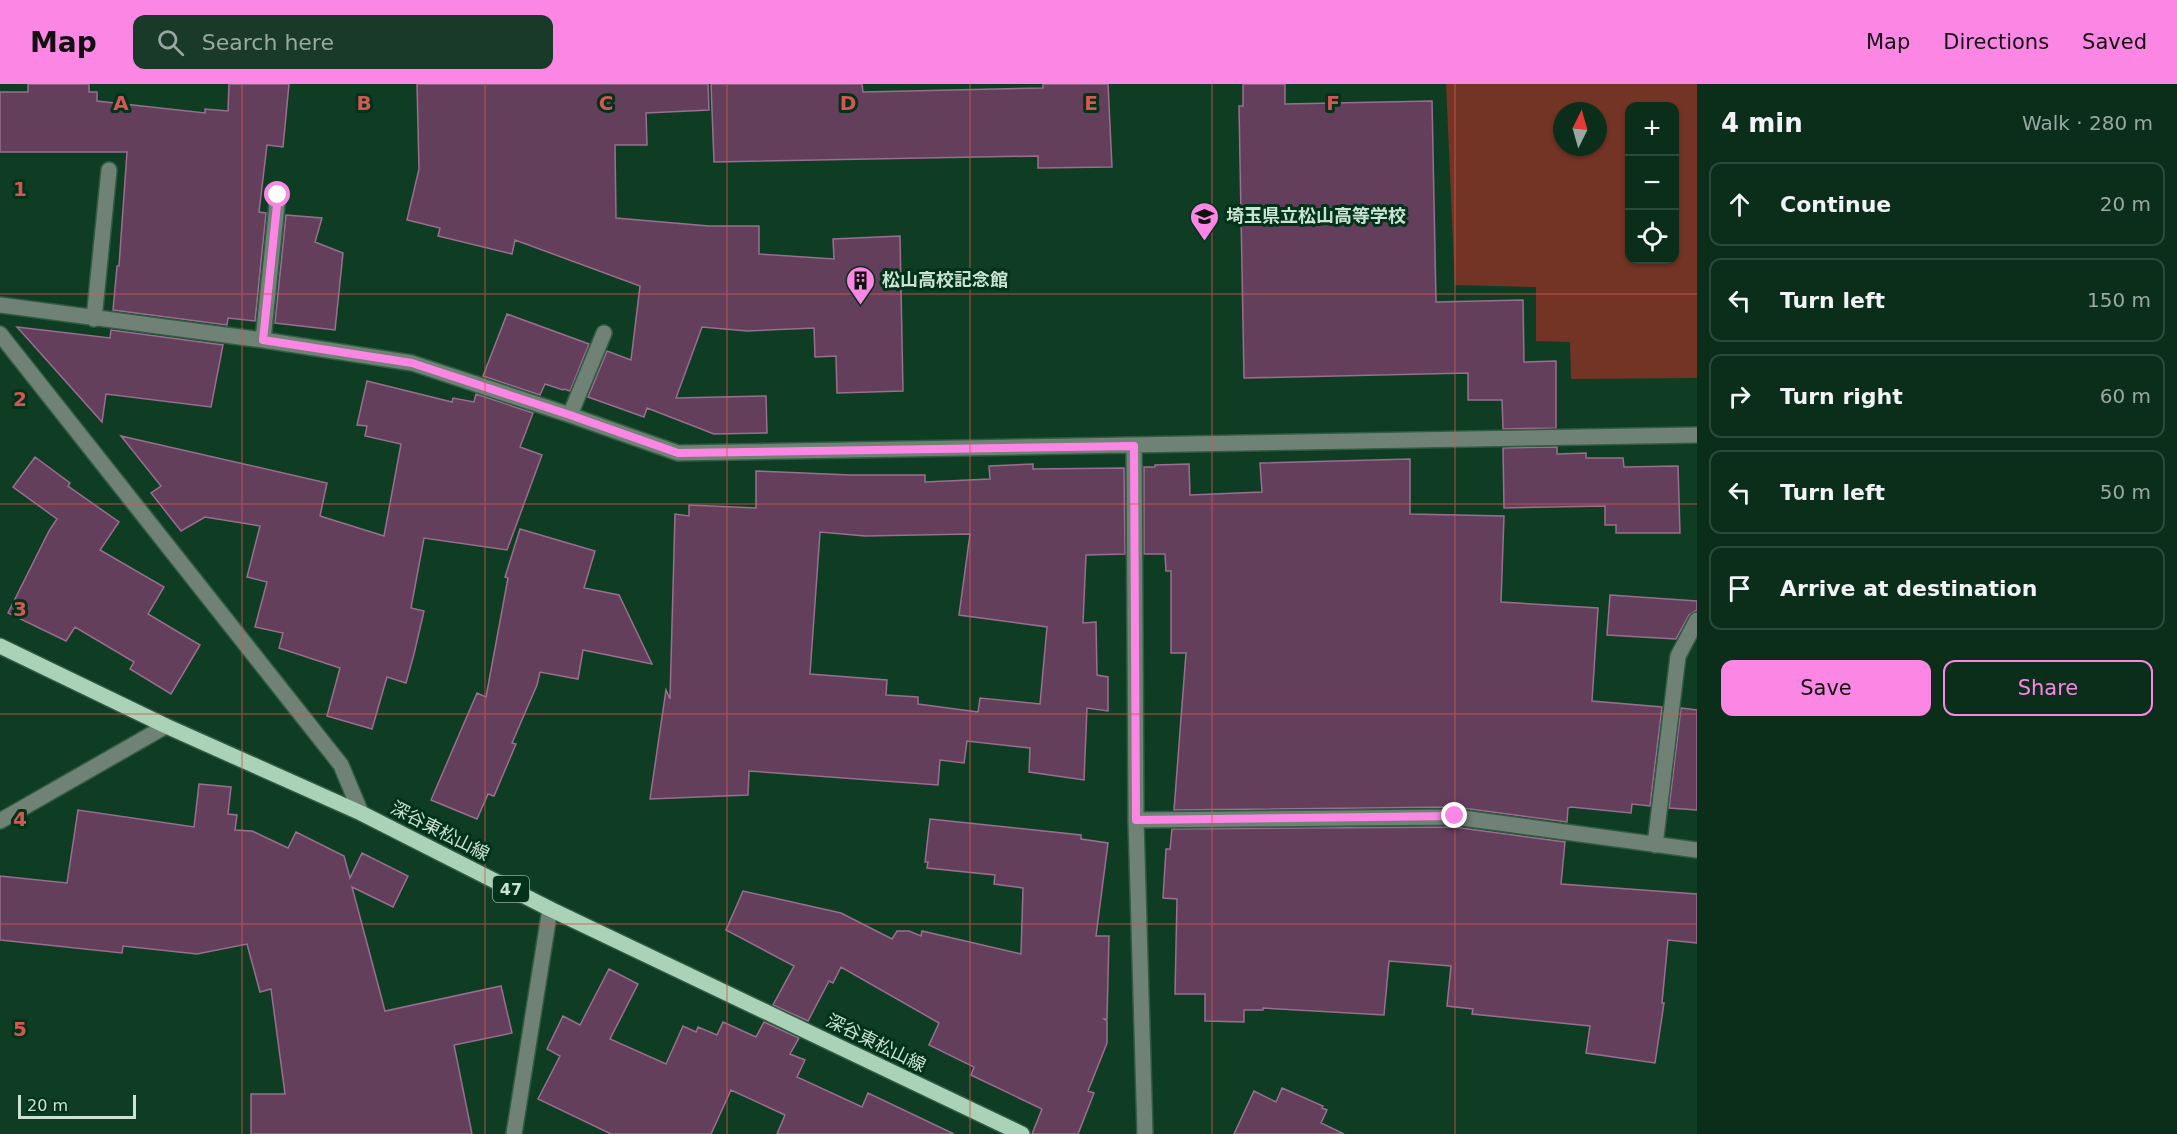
<!DOCTYPE html>
<meta charset="utf-8">
<style>
:root{--surface:#0b2e1b;--page:#193a28;--text:#f1f3f6;--muted:#9aa8a3;--line:#2b4a3a;--accent:#fc86e4}
body{margin:0;font-family:"DejaVu Sans","Noto Sans JP",sans-serif;background:var(--page);color:var(--text)}
.controls{position:absolute;right:18px;top:18px;display:grid;overflow:hidden;border-radius:12px;box-shadow:0 2px 4px #0004}
.controls button{width:54px;height:54px;display:grid;place-items:center;padding:0;border:0;border-bottom:2px solid var(--line);background:var(--surface);color:var(--text);font:30px sans-serif}
.compass{position:absolute;left:1553px;top:18px;width:54px;height:54px;border-radius:50%;background:var(--surface);box-shadow:0 2px 4px #0004;rotate:5deg}
.scale{position:absolute;left:18px;bottom:15px;width:118px;box-sizing:border-box;padding-left:6px;border:3px solid #cbe3d2;border-top:0;font-size:16px;line-height:21px;white-space:nowrap;color:#cbe3d2;-webkit-text-stroke:4px #03321a;paint-order:stroke}
.stop{position:absolute;width:18px;height:18px;margin:-14px;border:4px solid #fc86e4;border-radius:50%;background:#fff}
.stop.end{background:#fc86e4;border-color:#fff;box-shadow:0 2px 6px #0008}
.list{margin:0;padding:0;list-style:none}
h2{display:flex;justify-content:space-between;align-items:center;height:78px;margin:0;padding:0 24px;font-size:26px}
h2 small{font-size:20px;font-weight:400;color:var(--muted)}
.list li{display:grid;grid-template-columns:39px 1fr auto;gap:18px;align-items:center;box-sizing:border-box;height:84px;margin:0 12px 12px;padding:0 12px;border:2px solid var(--line);border-radius:12px}
.list b{display:block;font-size:22px;white-space:nowrap}
.list em{font-size:20px;font-style:normal;color:var(--muted)}
.actions{display:flex;gap:12px;padding:18px 24px}
.actions a{flex:1;padding:14px 0;border:2px solid var(--accent);border-radius:12px;text-align:center;font-size:21px;color:var(--accent)}
.actions .main{background:var(--accent);color:#111}
.icon{flex:none;width:33px;height:33px;fill:none;stroke:currentColor;stroke-width:2;stroke-linecap:round;stroke-linejoin:round}
.map{position:relative;flex:none;width:1697px;height:1050px;overflow:hidden}
header{display:flex;align-items:center;gap:36px;box-sizing:border-box;height:84px;padding:0 30px;background:var(--accent);color:#111}
header strong{font-size:28px}
nav{display:flex;gap:33px;margin-inline-start:auto;font-size:21px}
.search{width:420px;height:54px;background:var(--page);display:flex;align-items:center;gap:15px;box-sizing:border-box;padding:0 21px;border-radius:12px;color:var(--muted);font-size:22px}
main{display:flex}
aside{flex:1;background:var(--surface)}
.map>svg:first-child{display:block}
.green{fill:#733425;fill-rule:evenodd}
.building{fill:#643f5c;stroke:#986f8e;stroke-width:1.5;fill-rule:evenodd}
.lines{fill:none;stroke-linecap:round;stroke-linejoin:round}
.minor-casing{stroke:#315b43;stroke-width:18}
.major-casing{stroke:#315b43;stroke-width:18}
.minor{stroke:#6f8275;stroke-width:15}
.major{stroke:#aad2b7;stroke-width:15}
.route{stroke:#fc86e4;stroke-width:8}
.grid{fill:none;stroke:#d35752;stroke-width:1.5;stroke-opacity:0.55}
.labels{text-anchor:middle;stroke-width:6;stroke-linejoin:round;paint-order:stroke}
.shield{fill:#03321a;stroke:#8fae9b;stroke-width:1.5}
.shield-label{font-size:16px;font-weight:bold;fill:#cbe3d2}
.poi-label{font-size:18px;font-weight:bold;fill:#cbe3d2;stroke:#03321a;text-anchor:start}
.street-label{font-size:18px;fill:#cbe3d2;stroke:#03321a}
.grid-label{font-size:20px;text-anchor:middle;font-weight:bold;fill:#d35752;stroke:#03321a;stroke-width:6;stroke-linejoin:round;paint-order:stroke}
</style>
<header>
<strong>Map</strong>
<div class="search"><svg class="icon" aria-label="search" viewBox="0 0 24 24"><circle cx="10" cy="10" r="6"/><path d="M15 15l6 6"/></svg>Search here</div>
<nav><a>Map</a><a>Directions</a><a>Saved</a></nav>
</header>
<main>
<div class="map">
<svg width="1697" height="1050" viewBox="0 0 1697 1050">
<rect width="100%" height="100%" fill="#0f3d24"/>
<path class="green" d="M1446,0H1697V294L1571,295L1570,258L1536,257V203L1455,201ZM1630,22H1674V176H1630ZM1562,27H1598V63H1562Z"/>
<path class="building" d="M28,0H89V8H97V17L205,29V25L228,27L229,0H289L283,63L267,61L259,128L266,129L255,237L228,234L227,241L113,226L117,182H119L127,68H0V8H28Z
M417,0H708L709,26L646,29L647,61H615L616,134L709,142H759V170L834,175L833,155L900,152L903,307L837,309L836,272L815,273L814,244L747,247L702,243L676,314L766,312L767,349L714,350L647,324L644,333L588,313L607,267L631,276L640,202L515,156L512,170L438,152L440,144L407,136L419,85Z
M711,0H862L863,8L1043,4V0H1108L1112,83L1038,84V72L714,78Z
M1243,0H1285V20L1432,17L1436,218L1523,216L1524,278L1556,277V344L1503,345L1502,316H1468V289L1244,294L1239,22H1243Z
M286,131L322,134L315,158L343,169L335,246L275,239Z
M507,230L589,260L570,307L564,305L563,306L545,300L540,311L483,292Z
M17,243L110,254L111,246L223,261L211,323L106,310L102,338Z
M367,297L452,318L453,314L474,318L476,310L533,329L520,363L542,371L507,466L424,454L411,524L424,527L414,570L406,599L387,593L372,645L327,632L340,584L279,564L283,549L255,543L267,498L247,493L260,442L205,433L181,447L151,409L161,402L121,352L327,399L320,432L384,452L401,360L365,352L367,342L357,341Z
M1557,363V370L1586,369V374H1623L1624,383L1678,382L1680,449H1616V441H1605V422L1504,424L1503,364Z
M35,373L70,399L68,402L119,438L100,466L164,503L148,530L200,561L171,610L130,585L134,578L75,543L66,557L8,529L49,447L57,435L13,403Z
M1410,375V430L1504,432L1501,518L1598,524L1592,617L1662,623L1650,722L1632,720L1631,729L1571,723L1568,724L1567,738L1455,723L1174,726L1186,569H1171V487H1166L1165,470H1144V383H1155V381L1189,380L1190,411L1262,408L1260,379Z
M1033,380V385L1124,384L1125,470L1086,471L1083,539L1096,538L1097,591L1108,593V627L1087,624L1084,696L1029,688L1030,664L967,657L964,679L940,676L938,701L749,687L748,711L650,715L666,606L670,615L675,430L689,432V421L756,424V387L851,391H925V398L990,395L989,382ZM820,448L865,452L970,450L959,531L1047,543L1040,620L980,614L978,628L918,620V613L886,611L887,596L810,590Z
M520,445L595,467L584,504L619,511L652,580L583,566L578,595L540,588L537,601L512,659L516,660L494,712L488,710L477,735L431,716L477,609L486,613L508,494L505,493Z
M1610,511L1697,517V526L1689,531L1676,555L1607,551Z
M1681,624L1697,626V726L1669,724Z
M199,700L231,703L228,730L237,731L235,746L252,747L288,764L296,748L344,772L350,794L362,769L408,792L393,823L352,803L385,927L501,902L512,949L454,961L472,1050H251V1010H285L271,905L260,908L247,860L197,870L123,862L122,869L0,856V792L67,799L78,726L194,743Z
M930,735L1081,751V755L1108,759L1096,852H1109L1107,935H1104L1107,937V959L1088,1007L1094,1009L1078,1050H1032L1042,1025L971,991L974,983L929,961L939,939L841,883L833,899L829,897L808,937L773,921L794,882L726,846L743,807L841,829L892,855L897,847H909L921,852L922,847L1021,870L1023,804L994,800L995,791L927,784L928,778H925Z
M1454,743L1565,758L1561,800L1697,810V859L1668,856L1662,919H1664L1655,979L1586,969L1590,942L1472,930L1473,925L1447,922L1451,882L1389,877L1384,931L1263,924V926H1244V938L1205,937V910H1175L1177,815L1163,814L1166,765H1170L1172,745Z
M609,885L638,900L610,955L666,980L683,942L696,948L698,943L717,951L723,938L756,953L764,938L799,954L790,970L805,976L797,993L862,1023L868,1009L954,1050H777L785,1031L731,1006L711,1050H611L538,1015L560,972L547,965L563,932L580,941Z
M1282,1004L1323,1022L1322,1024L1327,1026L1321,1039L1344,1050H1234L1254,1007L1276,1018Z"/>
<g class="lines">
<defs>
<path id="minor" d="M0,221L263,256L412,279L570,331L678,369L1697,351
M94,235L109,86
M0,250L341,681L361,729
M263,256L278,111
M570,331L604,249
M1134,362L1136,736L1145,1050
M1136,736L1455,733L1697,766
M0,737L166,642
M1655,761L1678,572L1697,536
M514,1050L550,825"/>
<path id="major" d="M0,562L166,642L361,729L550,825L1022,1050"/>
</defs>
<use href="#minor" class="minor-casing"/>
<use href="#major" class="major-casing"/>
<use href="#minor" class="minor"/>
<use href="#major" class="major"/>
</g>
<g class="lines">
<path class="route" d="M278,111L263,256L412,279L570,331L678,369L1134,362L1136,736L1455,732"/>
</g>
<path class="grid" d="M242,0V1050M485,0V1050M727,0V1050M970,0V1050M1212,0V1050M1455,0V1050M0,210H1697M0,420H1697M0,630H1697M0,840H1697"/>
<defs>
<symbol id="school-pin" viewBox="-11 -11 22 30"><path d="M0 17L-7.5 6A9.5 9.5 0 1 1 7.5 6Z" fill="#fc86e4" stroke="#03321a"/><path d="M0-5L7-2L0 1L-7-2ZM-4 1L0 2.5L4 1V4Q0 6-4 4Z" fill="#111"/></symbol>
<symbol id="building-pin" viewBox="-11 -11 22 30"><path d="M0 17L-7.5 6A9.5 9.5 0 1 1 7.5 6Z" fill="#fc86e4" stroke="#03321a"/><path d="M-4-6H4V6H1V3H-1V6H-4ZM-2.5-4.3h1.7v1.8h-1.7ZM.8-4.3h1.7v1.8H.8ZM-2.5-1h1.7V.8h-1.7ZM.8-1h1.7V.8H.8Z" fill="#111"/></symbol>
</defs>
<g fill-rule="evenodd">
<use href="#school-pin" x="1188" y="116" width="33" height="45"/>
<use href="#building-pin" x="844" y="180" width="33" height="45"/>
</g>
<g class="labels">
<rect class="shield" x="493" y="792" width="36" height="26" rx="4.5"/>
<g class="shield-label">
<text x="511" y="811">47</text>
</g>
<g class="poi-label">
<text x="1226" y="138">埼玉県立松山高等学校</text>
<text x="882" y="202">松山高校記念館</text>
</g>
<g class="street-label">
<text transform="translate(440 747) rotate(27)" y="6">深谷東松山線</text>
<text transform="translate(876 959) rotate(26)" y="6">深谷東松山線</text>
</g>
</g>
<g class="grid-label">
<text x="121" y="26">A</text>
<text x="364" y="26">B</text>
<text x="606" y="26">C</text>
<text x="848" y="26">D</text>
<text x="1091" y="26">E</text>
<text x="1333" y="26">F</text>
<text x="20" y="112">1</text>
<text x="20" y="322">2</text>
<text x="20" y="532">3</text>
<text x="20" y="742">4</text>
<text x="20" y="952">5</text>
</g>
</svg>
<div class="controls">
<button>+</button>
<button>−</button>
<button><svg class="icon" aria-label="locate" viewBox="0 0 24 24"><circle cx="12" cy="12" r="6"/><path d="M12 2v4M12 18v4M2 12h4M18 12h4"/></svg></button>
</div>
<svg class="compass" viewBox="-18 -18 36 36"><path d="M0-13l5 13h-10z" fill="#e53935"/><path d="M0 13l5-13h-10z" fill="#9aa8a3"/></svg>
<div class="scale">20 m</div>
<div class="stop" style="left:278px;top:111px"></div>
<div class="stop end" style="left:1455px;top:732px"></div>
</div>
<aside>
<h2>4 min<small>Walk · 280 m</small></h2>
<ul class="list">
<li><svg class="icon" aria-label="ahead" viewBox="0 0 24 24"><path d="M12 20V5M6 11l6-6 6 6"/></svg><div><b>Continue</b></div><em>20 m</em></li>
<li><svg class="icon" aria-label="left" viewBox="0 0 24 24"><path d="M17 20v-9H6M10 6l-5 5 5 5"/></svg><div><b>Turn left</b></div><em>150 m</em></li>
<li><svg class="icon" aria-label="right" viewBox="0 0 24 24"><path d="M7 20v-9h11M14 6l5 5-5 5"/></svg><div><b>Turn right</b></div><em>60 m</em></li>
<li><svg class="icon" aria-label="left" viewBox="0 0 24 24"><path d="M17 20v-9H6M10 6l-5 5 5 5"/></svg><div><b>Turn left</b></div><em>50 m</em></li>
<li><svg class="icon" aria-label="arrive" viewBox="0 0 24 24"><path d="M6 21V4h12l-3 4 3 4H6"/></svg><div><b>Arrive at destination</b></div></li>
</ul>
<div class="actions"><a class="main">Save</a><a>Share</a></div>
</aside>
</main>
